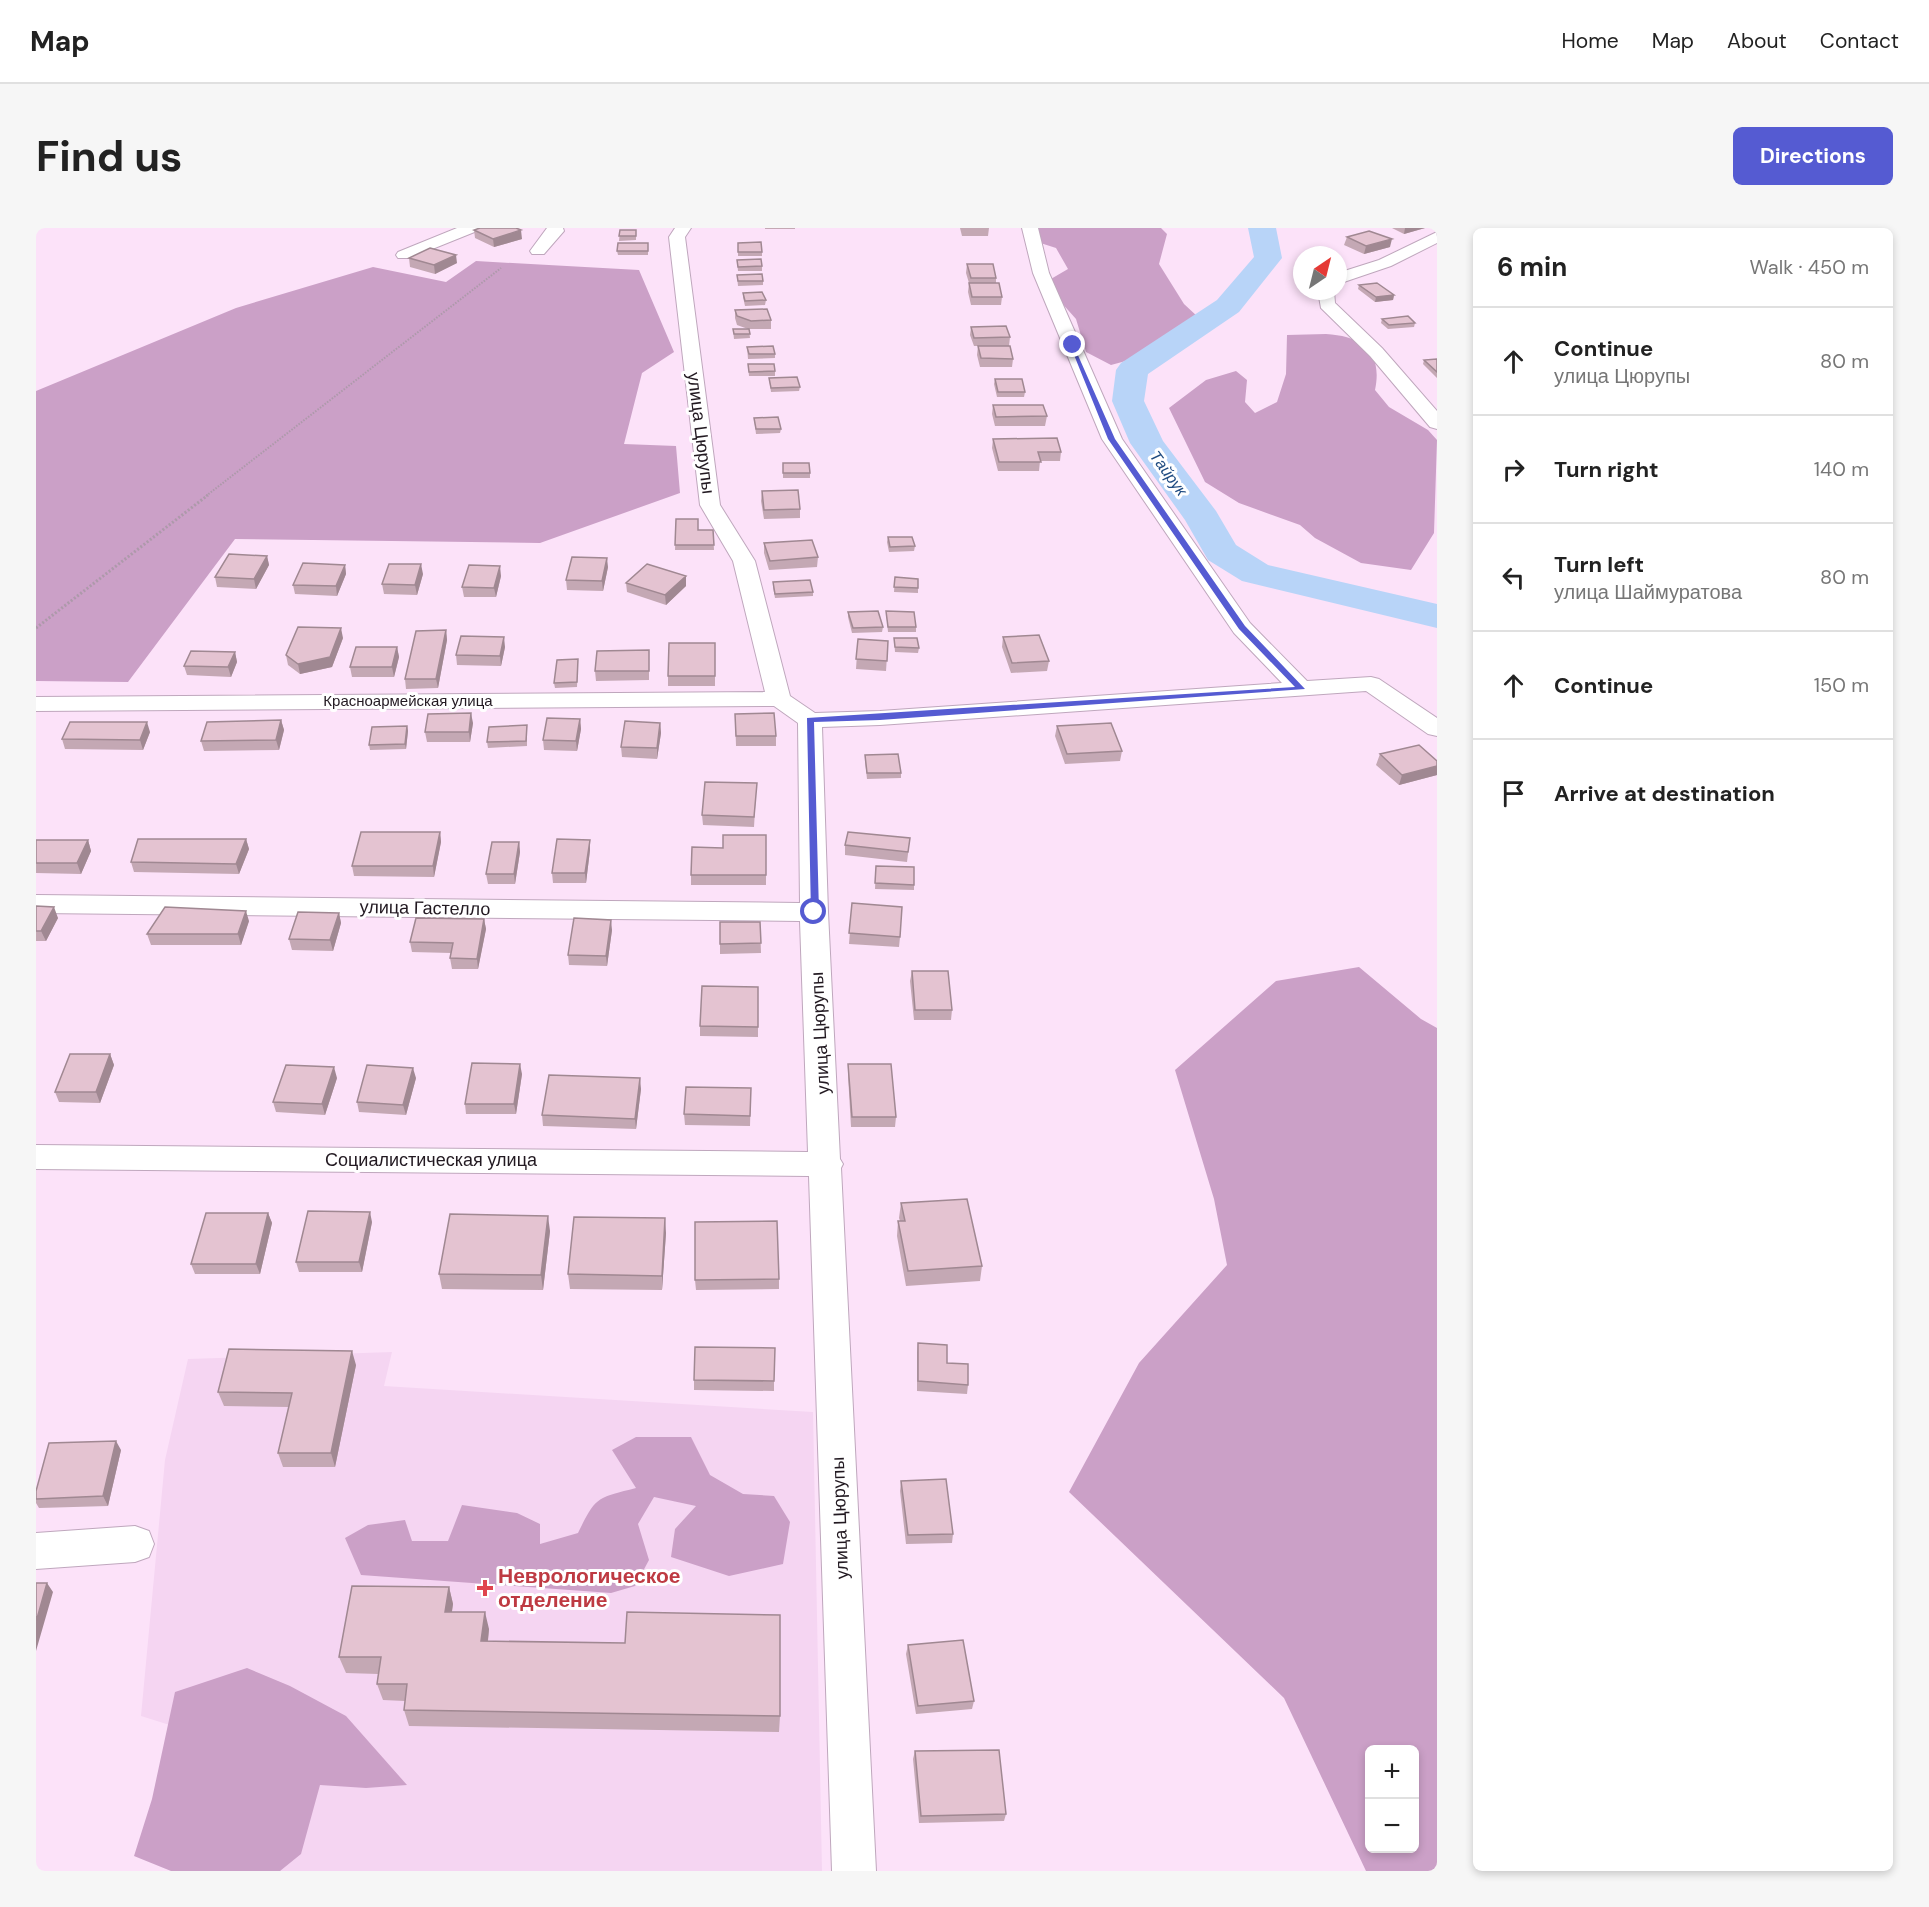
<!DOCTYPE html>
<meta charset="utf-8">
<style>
:root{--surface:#fff;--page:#f6f6f6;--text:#222;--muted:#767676;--line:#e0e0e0;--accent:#555bd2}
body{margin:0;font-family:"DM Sans",sans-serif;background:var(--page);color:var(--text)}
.controls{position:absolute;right:18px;bottom:18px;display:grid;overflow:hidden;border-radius:9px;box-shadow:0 3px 9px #0003}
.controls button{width:54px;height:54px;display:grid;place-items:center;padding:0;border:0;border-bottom:2px solid var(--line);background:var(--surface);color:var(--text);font:30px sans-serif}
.compass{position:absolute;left:1257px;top:18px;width:54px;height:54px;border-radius:50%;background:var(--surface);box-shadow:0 3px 9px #0003;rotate:35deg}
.stop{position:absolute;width:18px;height:18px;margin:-14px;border:4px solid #555bd2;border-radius:50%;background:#fff}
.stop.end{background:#555bd2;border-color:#fff;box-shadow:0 2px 6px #0008}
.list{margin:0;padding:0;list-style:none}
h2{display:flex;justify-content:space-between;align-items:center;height:78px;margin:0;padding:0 24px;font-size:26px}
h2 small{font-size:20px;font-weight:400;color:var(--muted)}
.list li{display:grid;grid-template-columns:39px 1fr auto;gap:18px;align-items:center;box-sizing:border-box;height:108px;padding:0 24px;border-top:2px solid var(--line)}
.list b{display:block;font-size:22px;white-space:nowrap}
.list p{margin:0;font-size:20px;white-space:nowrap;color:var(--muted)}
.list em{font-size:20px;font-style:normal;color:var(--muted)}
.icon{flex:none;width:33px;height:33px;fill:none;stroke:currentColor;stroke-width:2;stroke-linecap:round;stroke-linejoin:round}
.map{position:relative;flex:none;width:1401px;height:1643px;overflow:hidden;border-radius:9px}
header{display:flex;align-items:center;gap:36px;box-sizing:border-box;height:84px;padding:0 30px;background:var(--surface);border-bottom:2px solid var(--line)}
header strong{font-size:28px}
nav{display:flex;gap:33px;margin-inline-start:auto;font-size:21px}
.intro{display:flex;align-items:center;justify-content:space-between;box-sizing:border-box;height:144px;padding:0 36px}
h1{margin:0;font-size:42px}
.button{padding:15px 27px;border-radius:9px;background:var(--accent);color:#fff;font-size:21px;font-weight:700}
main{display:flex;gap:36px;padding:0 36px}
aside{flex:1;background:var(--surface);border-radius:9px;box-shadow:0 3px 9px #0003}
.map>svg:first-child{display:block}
.built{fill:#f5d5f2}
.forest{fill:#cba0c7;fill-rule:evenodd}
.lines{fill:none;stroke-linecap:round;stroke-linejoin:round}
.river{fill:#b8d4f8;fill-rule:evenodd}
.minor-casing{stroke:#bfa7bd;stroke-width:2}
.path-far1{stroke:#ad99aa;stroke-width:2;stroke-dasharray:1.5 1.5;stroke-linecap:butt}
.path{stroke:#ad99aa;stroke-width:3;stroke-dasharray:2 2;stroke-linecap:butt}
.minor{fill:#fff;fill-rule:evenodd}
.wall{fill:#c4a8b4}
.shaded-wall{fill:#a08892}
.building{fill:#e4c3d1;stroke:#a08892;stroke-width:1.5}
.route{fill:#555bd2}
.health-dot{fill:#e0444e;stroke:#fff;stroke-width:2}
.labels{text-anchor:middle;stroke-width:6;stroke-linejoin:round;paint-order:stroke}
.far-street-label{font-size:15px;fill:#221921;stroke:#fff}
.far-water-label{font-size:16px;font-style:italic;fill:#204c82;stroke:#fff}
.street-label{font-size:18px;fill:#221921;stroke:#fff}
.near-health-label{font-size:21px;font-weight:bold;fill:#be3a42;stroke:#fff;text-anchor:start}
</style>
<header>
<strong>Map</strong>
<nav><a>Home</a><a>Map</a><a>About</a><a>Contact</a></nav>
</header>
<div class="intro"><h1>Find us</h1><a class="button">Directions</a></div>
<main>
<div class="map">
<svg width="1401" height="1643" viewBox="0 0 1401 1643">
<rect width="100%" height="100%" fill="#fce2f9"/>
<path class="built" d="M356,1124L348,1158L777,1184L786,1643H151L207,1520L105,1488L129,1232L152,1131Z"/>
<path class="forest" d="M986,0H1125L1131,6L1123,36L1148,76L1162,89L1108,128L1075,137L1050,124L1040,91L1008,55L1032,41L1020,20L992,11Z
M440,33L603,42L638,124L606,145L588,216L640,218L644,265L504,315L199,311L92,454L0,453V163L200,80L337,39L410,54Z
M1290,106C1326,108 1347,124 1339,162L1353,179L1392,202L1401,212L1398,305L1375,342L1325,335L1279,310L1264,297L1203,275L1169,254L1133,180L1170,152L1200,143L1211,152L1209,174L1219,185L1241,174L1250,146L1251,107Z
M1323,739L1385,791L1401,800V1643H1330L1248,1470L1033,1264L1103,1135L1191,1037L1178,971L1139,842L1240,753ZM1334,1522H1378V1620H1334Z
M600,1209H655L674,1247L707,1266L738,1268L754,1294L747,1336L693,1348L635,1329L639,1301L660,1278L618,1269L602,1296L613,1332L599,1358L575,1365L325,1347L309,1310L332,1297L369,1292L376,1313H412L426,1277L481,1285L504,1296V1316L542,1305C560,1268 561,1270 600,1260L576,1222Z
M211,1440L254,1458L310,1488L371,1557L330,1560L284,1557L265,1626L244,1643H135L98,1628L116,1571L139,1464Z"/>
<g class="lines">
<path class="river" d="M1212,0H1240L1246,30L1203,84L1112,146L1108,173L1127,213L1180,283L1200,317L1232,337L1401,376V400L1206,353L1172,332L1149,292L1094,215L1076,173L1080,142L1085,135L1181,72L1218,29Z"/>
<defs>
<path id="minor" d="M421,0H443L441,3L374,30H362L360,27L362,24Z
M511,0H527L528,3L508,26H496L494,23Z
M639,0H655L649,9L684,277L719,333L754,468L779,485L844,483L1246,455L1198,405L1066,211L997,45L986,0H1002L1013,45L1086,211L1214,395L1271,453L1335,449L1343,451L1401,490V508L1392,506L1330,463L844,497L786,499L792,684L804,931L807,936L805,940L840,1643H796L773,948L0,941V917L772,924L764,693L0,685V667L764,675L762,495L738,478L0,483V469L729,464L697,333L664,277L633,9Z
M1401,4V15L1355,38L1302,56V45L1343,32Z
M1282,63H1298L1299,75L1346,120L1401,183V201L1394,199L1334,128L1285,80Z
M99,1298L113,1303L118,1316L113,1329L99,1334L0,1341V1305Z"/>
</defs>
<use href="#minor" class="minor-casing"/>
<path class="path-far1" d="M170,268L465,40"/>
<path class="path" d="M0,400L172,267"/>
<use href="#minor" class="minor"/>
</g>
<path class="wall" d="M729,0H759V1H729Z
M924,0H953L952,8H926Z
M1356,0H1389L1368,6Z
M438,2L486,11L458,19L439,10Z
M584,2H600V12L583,13Z
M1311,9L1354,19L1328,26L1308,17Z
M612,15V27H582L581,23Z
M702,15L726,24V28H702Z
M373,30L421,35L399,46L374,39Z
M701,32L726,38V43H702Z
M931,36L960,50V55L966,69L965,77H935L932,64L933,55L930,45Z
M701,47L727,53V57L702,58Z
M1323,57L1358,67L1357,72L1339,74L1322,61Z
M707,65L730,72L729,77L709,78L707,69Z
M699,82L735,92V101H713L714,110L698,111L697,101H712L701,97L699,90Z
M1346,91L1379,95L1378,99L1352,101L1345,95Z
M935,99L974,109L973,118L977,131L976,139H944L941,127L942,118H938L934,107Z
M711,119L739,126V130L712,131Z
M1401,131V150L1387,136L1388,132Z
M712,136L739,143V148H713Z
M733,150L764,159L763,163L735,164Z
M959,151L989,164L988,169H961L958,156Z
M957,177L1011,188L1009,198H959L956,186Z
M718,190L745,201L744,205L720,206Z
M957,211L1025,224L1024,233H1004L1003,243H962L956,220Z
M747,235L774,245V250H747Z
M726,263L764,281V290L728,291L725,273Z
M640,291L662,302H677L678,322H639Z
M852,309L879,318L878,323L853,324L851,314Z
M728,315L782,329L781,339L733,342L728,325Z
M231,328L233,337L220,361L181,359L179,349Z
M309,337L310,346L301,368L259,366L257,357Z
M572,339L567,363L531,362L530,352Z
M387,346L381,367L348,366L346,356Z
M465,348L460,369H428L426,359Z
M650,348V358L630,377L591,364L590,355Z
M859,349L882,351V365L858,364Z
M737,354L777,364V368L739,370L737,359Z
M850,383L880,399V404H852Z
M812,384L847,399L846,404L816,405L812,389Z
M410,402L411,412L402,460L370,461L369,451Z
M967,409L1013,433L1011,443L975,445L966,419Z
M307,410L296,439L264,446L252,437L250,427Z
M858,410L883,420L882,425L859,424Z
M822,411L852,413L850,443L820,441Z
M679,415V458H632V448Z
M361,419L363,429L358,449H316L314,439Z
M469,419L465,438L421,437L420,427Z
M613,422V452L560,453L559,443Z
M199,424L201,434L195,449L151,447L148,438Z
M542,431L541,459L519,460L518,455Z
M699,486L740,508V518H700Z
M544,491L545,501L541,523L508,522L507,512Z
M245,492L248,502L243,522L168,523L165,513Z
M437,495L434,514H391L389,504Z
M624,495L625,505L621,531L586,529L585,519Z
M491,497V518L452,520L451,514Z
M371,498L372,503L370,521L334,522L333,517Z
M1021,498L1086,523L1084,533L1029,536L1019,508Z
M114,504L107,522L29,521L26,511Z
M1344,526L1401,533V547L1363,557L1340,537Z
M829,527L865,545V550L831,551L829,532Z
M720,565L718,599L667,597L666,587Z
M404,604L405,614L398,649L318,648L316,638Z
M730,607V657H655V647L687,620Z
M874,610L871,634L809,627V617Z
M210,611L213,621L203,646L98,644L95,634Z
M0,612H52L55,623L45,646L0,645Z
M554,612V622L550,655H517L516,645Z
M483,614L484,624L479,656H452L450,646Z
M840,638L878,657V662L839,661Z
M816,675L864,709L863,719L813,716Z
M0,678L22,690L10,713H0Z
M303,685L305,695L297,723L256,722L253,711Z
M448,691L450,701L442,741H416L414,730L415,725L376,724L374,714Z
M213,693L205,717H115L111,706Z
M684,694H724L725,725L684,726Z
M576,702L571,738L533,737L532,727Z
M876,743L916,782L915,792H878L874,753Z
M722,759V809L664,808V798Z
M74,826L78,837L64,875L23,874L19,864Z
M812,836L860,889L859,899H815L812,847Z
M486,846L480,886H430L429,876Z
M301,850L289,887L240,884L237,874Z
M380,850L370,887L323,884L321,874Z
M715,860L714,898L649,897L648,886Z
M605,861L600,901L507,898L506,887Z
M865,975L946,1038L944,1053L870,1058L861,1008L862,993H864L863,990Z
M232,985L236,995L224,1046H159L155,1036Z
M336,994L326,1044H263L260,1034Z
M514,1003L507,1062L406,1061L403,1046Z
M630,1005L626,1062L534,1061L532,1046Z
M743,1051V1061L660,1062L659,1052Z
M882,1115L932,1157L931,1166L881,1163V1125Z
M320,1137L299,1239H247L242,1225L253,1179L188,1178L182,1164Z
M658,1152L738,1153V1163L658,1162Z
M85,1222L72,1278L3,1280L0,1275V1263Z
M865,1253L917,1306L916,1315L870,1316L864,1263Z
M413,1359L417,1376L416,1384L453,1401L452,1413L744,1488L743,1504L373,1498L368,1482L369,1473L347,1472L341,1456L342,1446L310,1445L303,1429Z
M872,1417L938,1473L936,1481L880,1486L870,1426Z
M879,1523L970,1586L968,1593L883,1595L877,1531Z"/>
<path class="shaded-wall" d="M1369,0H1389L1368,6Z
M485,2L486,11L458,19L457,11Z
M1356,11L1354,19L1328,26L1330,18Z
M420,27L421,35L399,46L398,37Z
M1358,67L1357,72L1339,74L1340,69Z
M231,328L233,337L220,361L218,351Z
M571,330L572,339L567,363L566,353Z
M385,336L387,346L381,367L379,357Z
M309,337L310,346L301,368L300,358Z
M464,338L465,348L460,369L458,360Z
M650,348V358L630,377L629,367Z
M305,400L307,410L296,439L264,446L262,436Z
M410,402L411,412L402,460L400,451Z
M468,409L469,419L465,438L464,428Z
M361,419L363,429L358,449L356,439Z
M199,424L201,434L195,449L192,439Z
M435,485L437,495L434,514L433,504Z
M544,491L545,501L541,523L540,513Z
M245,492L248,502L243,522L240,512Z
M111,494L114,504L107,522L104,512Z
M624,495L625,505L621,531V520Z
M371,498L372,503L370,521L369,516Z
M1401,538V547L1363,557L1366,547Z
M404,604L405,614L398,649L397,638Z
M210,611L213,621L203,646L200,636Z
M52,612L55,623L45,646L41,635Z
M554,612V622L550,655L549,645Z
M483,614L484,624L479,656L478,646Z
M18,679L22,690L10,713L5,703Z
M210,683L213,693L205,717L202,706Z
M303,685L305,695L297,723L294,712Z
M448,691L450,701L442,741L441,731Z
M575,692L576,702L571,738L570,728Z
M74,826L78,837L64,875L60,864Z
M484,836L486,846L480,886L478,876Z
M298,839L301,850L289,887L286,876Z
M377,840L380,850L370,887L367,877Z
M604,850L605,861L600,901L599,891Z
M334,984L336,994L326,1044L323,1034Z
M232,985L236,995L224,1046L220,1036Z
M512,988L514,1003L507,1062L505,1047Z
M629,990L630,1005L626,1062V1048Z
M316,1123L320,1137L299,1239L295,1225Z
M80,1213L85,1222L72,1278L67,1268Z
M11,1355L17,1364L0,1423V1394Z
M413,1359L417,1376L413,1401L409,1384Z
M449,1384L453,1401L450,1430L445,1413Z"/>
<path class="building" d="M444,0H480L485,2L457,11L438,2Z
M584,2H600V8H583Z
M1333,3L1356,11L1330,18L1311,9Z
M725,14L726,24H702V15Z
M582,15H612V23H581Z
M394,20L420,27L398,37L373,30Z
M725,31L726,38L702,39L701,32Z
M931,36H957L960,50H935Z
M726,46L727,53H702L701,47Z
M933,55H963L966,69H936Z
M1341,55L1358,67L1340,69L1323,57Z
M726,64L730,72L709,73L707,65Z
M731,81L735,92L715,93L701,88L699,82Z
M1372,88L1379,95L1353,97L1346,91Z
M970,98L974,109L938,110L935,99Z
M697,101H713L714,106H698Z
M737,118L739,126H713L711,119Z
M942,118H974L977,131L945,130Z
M1401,131V144L1388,132Z
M712,136H738L739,143L713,144Z
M761,149L764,159L735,160L733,150Z
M959,151H986L989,164H962Z
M957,177H1007L1011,188L960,189Z
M742,189L745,201H720L718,190Z
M1021,210L1025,224H1002L1005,234H963L957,211Z
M747,235H773L774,245H747Z
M762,262L764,281L728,282L726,263Z
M640,291H662V302H677L678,317H639Z
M852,309H876L879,318L854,319Z
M776,312L782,329L734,333L728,315Z
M193,326L231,328L218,351L179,349Z
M536,329L571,330L566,353L530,352Z
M267,335L309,337L300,358L257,357Z
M353,336H385L379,357L346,356Z
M611,336L650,348L629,367L590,355Z
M433,337L464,338L458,360L426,359Z
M859,349L882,351V360L858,359Z
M774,352L777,364L739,366L737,354Z
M842,383L847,399L817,400L812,384Z
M850,383L878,384L880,399H852Z
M262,399L305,400L294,429L262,436L250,427Z
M410,402L400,451H369L380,403Z
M1003,407L1013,433L976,435L967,409Z
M425,408L468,409L464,428L420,427Z
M858,410H881L883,420L859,419Z
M822,411L852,413L851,433L820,431Z
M633,415H679V448H632Z
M320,419H361L356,439H314Z
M613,422V443H559L561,423Z
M155,423L199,424L192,439L148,438Z
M542,431L541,454L518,455L521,432Z
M435,485L433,504H389L392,486Z
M738,485L740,508H700L699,486Z
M511,490L544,491L540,513L507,512Z
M245,492L240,512L165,513L171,494Z
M589,493L624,495L621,520L585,519Z
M34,494H111L104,512L26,511Z
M1075,495L1086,523L1031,526L1021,498Z
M491,497L490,513L451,514L453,499Z
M371,498L369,516L333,517L336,499Z
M1383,517L1401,533V538L1366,547L1344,526Z
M862,526L865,545H831L829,527Z
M669,554L721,555L718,589L666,587Z
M325,604H404L397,638H316Z
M812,604L874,610L872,624L809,617Z
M687,607H730V647H655L656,619L687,620Z
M102,611H210L200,636L95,634Z
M521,611L554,612L549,645H516Z
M0,612H52L41,635H0Z
M456,614H483L478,646H450Z
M840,638L878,639V657L839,655Z
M816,675L866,679L864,709L813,705Z
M0,678L18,679L5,703H0Z
M129,679L210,683L202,706H111Z
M262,684L303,685L294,712L253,711Z
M380,690L448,691L441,731L414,730L417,715L374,714Z
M538,690L575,692L570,728L532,727Z
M684,694H724L725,715L684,716Z
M876,743H912L916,782H879Z
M666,758L722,759V799L664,798Z
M34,826H74L60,864H19Z
M436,835L484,836L478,876H429Z
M812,836H855L860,889H816Z
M250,837L298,839L286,876L237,874Z
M331,837L377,840L367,877L321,874Z
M513,847L604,850L599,891L506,887Z
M650,859L715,860L714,888L648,886Z
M931,971L946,1038L872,1043L862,993H869L865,975Z
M272,983L334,984L323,1034H260Z
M170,985H232L220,1036H155Z
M414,986L512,988L505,1047L403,1046Z
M538,989L629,990L626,1048L532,1046Z
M741,993L743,1051L659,1052V994Z
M882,1115L911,1117V1135L932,1136V1157L882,1153Z
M659,1119L739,1120L738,1153L658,1152Z
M193,1121L316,1123L295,1225H242L256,1165L182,1164Z
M80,1213L67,1268L0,1271V1263L13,1215Z
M910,1251L917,1306L872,1307L865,1253Z
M0,1355H11L0,1394Z
M316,1358L413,1359L409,1384H449L445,1413L589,1415L591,1384L744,1387V1488L368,1482L371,1456H341L345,1429H303Z
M927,1412L938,1473L882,1478L872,1417Z
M963,1522L970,1586L885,1588L879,1523Z"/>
<path class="route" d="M1037,116L1079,211L1209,398L1269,461L844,492L778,494L783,684L775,686L771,490L1259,459L1203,401L1072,211L1034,117Z"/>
<path class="health-dot" d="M446 1351h6v6h6v6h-6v6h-6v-6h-6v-6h6z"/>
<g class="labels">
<g class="far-street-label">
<text x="372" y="478">Красноармейская улица</text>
</g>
<g class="far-water-label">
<text transform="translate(1133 245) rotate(54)" y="6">Тайрук</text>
</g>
<g class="street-label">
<text transform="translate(665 205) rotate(83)" y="6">улица Цюрупы</text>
<text transform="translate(389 680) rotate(1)" y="6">улица Гастелло</text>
<text transform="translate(784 805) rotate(-93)" y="6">улица Цюрупы</text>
<text x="395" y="938">Социалистическая улица</text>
<text transform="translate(804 1290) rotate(-92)" y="6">улица Цюрупы</text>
</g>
<g class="near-health-label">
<text x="462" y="1355">Неврологическое<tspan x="462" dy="24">отделение</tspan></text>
</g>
</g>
</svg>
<div class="controls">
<button>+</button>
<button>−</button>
</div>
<svg class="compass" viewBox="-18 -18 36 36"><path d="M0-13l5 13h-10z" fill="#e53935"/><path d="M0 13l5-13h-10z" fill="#767676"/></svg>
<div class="stop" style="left:778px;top:684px"></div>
<div class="stop end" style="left:1037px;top:117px"></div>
</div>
<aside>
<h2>6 min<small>Walk · 450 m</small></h2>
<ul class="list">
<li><svg class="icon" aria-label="ahead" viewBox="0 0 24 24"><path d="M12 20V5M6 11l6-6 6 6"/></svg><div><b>Continue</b><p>улица Цюрупы</p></div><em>80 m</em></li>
<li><svg class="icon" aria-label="right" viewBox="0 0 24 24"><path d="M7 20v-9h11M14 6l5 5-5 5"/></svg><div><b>Turn right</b></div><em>140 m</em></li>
<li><svg class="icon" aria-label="left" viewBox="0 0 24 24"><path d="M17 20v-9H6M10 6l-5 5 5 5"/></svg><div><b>Turn left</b><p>улица Шаймуратова</p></div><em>80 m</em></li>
<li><svg class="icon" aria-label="ahead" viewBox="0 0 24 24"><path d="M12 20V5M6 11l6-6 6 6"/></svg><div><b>Continue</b></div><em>150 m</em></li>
<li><svg class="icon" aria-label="arrive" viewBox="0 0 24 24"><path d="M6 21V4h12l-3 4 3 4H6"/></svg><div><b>Arrive at destination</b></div></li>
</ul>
</aside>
</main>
